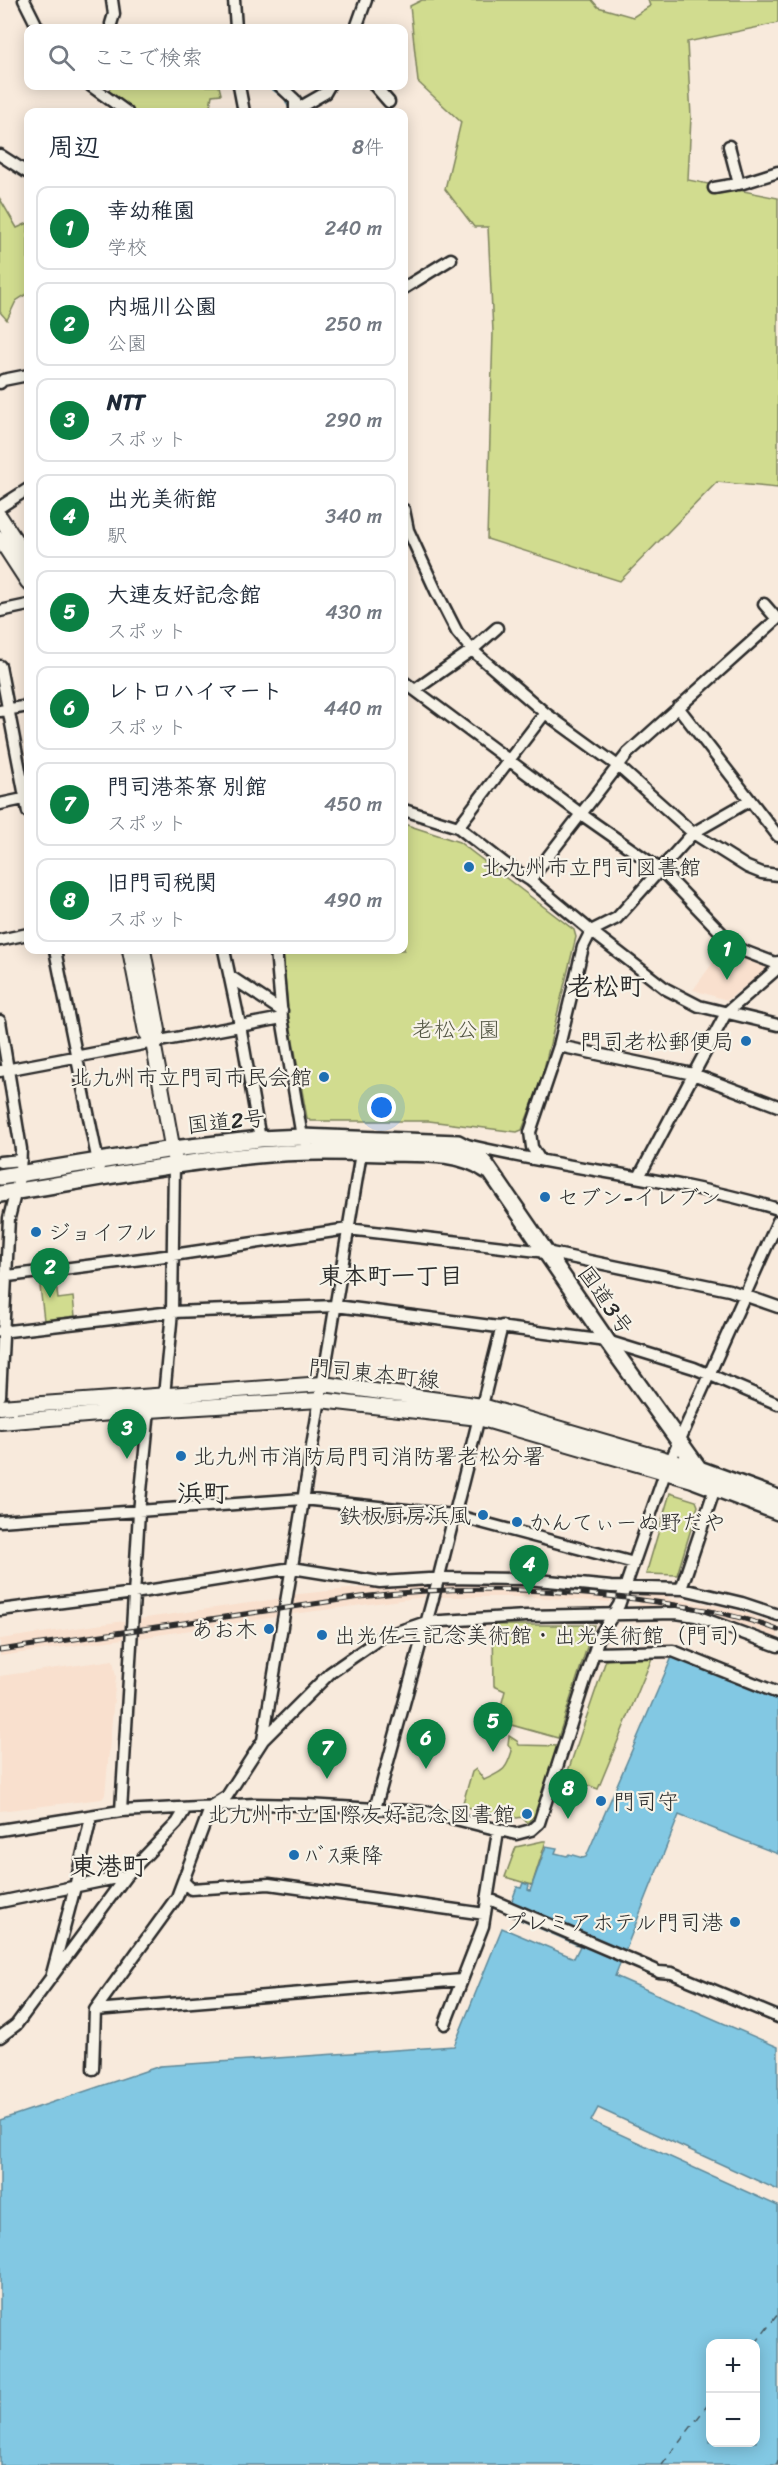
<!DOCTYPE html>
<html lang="ja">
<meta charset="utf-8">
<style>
:root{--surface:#fff;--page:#f2f2f3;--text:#1f2937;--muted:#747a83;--line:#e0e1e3;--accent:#0b8043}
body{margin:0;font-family:Sriracha,"Klee One",sans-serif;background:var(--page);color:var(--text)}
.controls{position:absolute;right:18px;bottom:18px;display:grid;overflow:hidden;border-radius:12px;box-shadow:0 3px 15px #0003}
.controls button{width:54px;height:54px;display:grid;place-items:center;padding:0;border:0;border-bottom:2px solid var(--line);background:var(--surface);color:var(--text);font:30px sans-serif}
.you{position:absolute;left:382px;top:1108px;width:21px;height:21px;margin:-15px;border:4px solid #fff;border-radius:50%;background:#1a73e8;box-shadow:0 0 0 9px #1a73e833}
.badge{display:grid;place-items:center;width:39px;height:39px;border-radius:50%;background:var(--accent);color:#fff;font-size:20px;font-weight:700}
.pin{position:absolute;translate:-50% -50px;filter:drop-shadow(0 2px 3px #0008)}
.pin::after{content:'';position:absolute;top:32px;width:21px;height:18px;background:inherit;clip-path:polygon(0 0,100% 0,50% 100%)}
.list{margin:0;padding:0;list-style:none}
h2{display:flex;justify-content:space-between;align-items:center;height:78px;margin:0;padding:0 24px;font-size:26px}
h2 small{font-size:20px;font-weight:400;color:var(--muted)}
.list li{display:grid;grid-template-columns:39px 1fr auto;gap:18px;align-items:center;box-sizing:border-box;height:84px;margin:0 12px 12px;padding:0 12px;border:2px solid var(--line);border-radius:12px}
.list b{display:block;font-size:22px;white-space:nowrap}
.list p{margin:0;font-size:20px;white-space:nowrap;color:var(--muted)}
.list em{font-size:20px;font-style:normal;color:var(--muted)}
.icon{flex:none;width:33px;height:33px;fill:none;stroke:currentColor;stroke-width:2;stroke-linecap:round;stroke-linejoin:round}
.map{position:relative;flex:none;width:778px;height:2465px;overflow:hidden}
.search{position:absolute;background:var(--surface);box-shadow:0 3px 15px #0003;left:24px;top:24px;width:384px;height:66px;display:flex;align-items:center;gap:15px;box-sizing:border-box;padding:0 21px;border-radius:12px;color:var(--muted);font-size:22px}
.panel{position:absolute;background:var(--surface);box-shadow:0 3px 15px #0003;left:24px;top:108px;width:384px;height:846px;border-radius:12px}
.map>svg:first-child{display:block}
.built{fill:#f9e0ce}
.green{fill:#d1dc8f;stroke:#7e845d;stroke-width:1.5}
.water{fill:#82c8e3;stroke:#5f8999;stroke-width:1.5;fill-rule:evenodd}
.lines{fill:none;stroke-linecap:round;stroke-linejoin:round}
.stream{stroke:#5f8999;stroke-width:3}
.ferry{stroke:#455a62;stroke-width:1.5;stroke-dasharray:8 6;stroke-linecap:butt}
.minor-casing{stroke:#2b2b2b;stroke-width:15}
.major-casing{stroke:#2b2b2b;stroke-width:18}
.highway-casing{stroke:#2b2b2b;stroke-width:20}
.minor{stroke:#f7f3e8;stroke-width:10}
.major{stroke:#f7f3e8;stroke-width:14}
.highway{stroke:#f7f3e8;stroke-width:15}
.rail-casing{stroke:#2b2b2b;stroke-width:5}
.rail{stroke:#f7f3e8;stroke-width:3;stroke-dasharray:9;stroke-linecap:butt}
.poi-dot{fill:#1f6fb2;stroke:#f7f3e8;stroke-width:2}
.labels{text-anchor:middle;stroke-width:4.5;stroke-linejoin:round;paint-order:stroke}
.poi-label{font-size:22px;fill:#2b2b2b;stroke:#f7f3e8;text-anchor:start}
.park-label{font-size:22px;fill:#545744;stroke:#f7f3e8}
.street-label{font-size:22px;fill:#2b2b2b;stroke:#f7f3e8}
.neighbourhood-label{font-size:24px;font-weight:bold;fill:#2b2b2b;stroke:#f7f3e8}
.quarter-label{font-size:26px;font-weight:bold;fill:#2b2b2b;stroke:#f7f3e8}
</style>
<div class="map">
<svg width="778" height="2465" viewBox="0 0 778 2465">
<rect width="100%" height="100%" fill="#f8eadc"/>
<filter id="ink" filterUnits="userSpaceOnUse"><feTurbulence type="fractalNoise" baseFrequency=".0167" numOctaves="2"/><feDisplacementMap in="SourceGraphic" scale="12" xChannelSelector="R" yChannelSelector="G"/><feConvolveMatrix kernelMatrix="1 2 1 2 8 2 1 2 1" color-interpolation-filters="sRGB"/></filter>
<g filter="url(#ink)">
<path class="built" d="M740,952L768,964L769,968L727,1000L693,990L714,961L727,970Z
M443,1584L551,1586L612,1592L610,1602L533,1597H440Z
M427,1586L424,1597L285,1615L289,1595L359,1588Z
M640,1594L668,1596L669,1599L718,1606L747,1614L778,1626V1639L753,1628L713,1617L645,1609V1606H638Z
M284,1598L282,1616L138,1638L139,1619Z
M124,1621L123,1639L0,1656V1639Z
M113,1660L116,1677L105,1795L102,1799L0,1811V1676Z"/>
<path class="green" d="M422,0H592L598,7L633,17L650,6L648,0H778V23L687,42L691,117L688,180L778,198V488L717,482L620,581L487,539L493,332L488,227H474L445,189L461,122L418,82L410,6Z
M111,86H219L221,94L212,95L209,112H135L107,95Z
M0,199L17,228L28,223V293L16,301L7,320L0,312Z
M404,824L459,842L574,930L576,937L541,1081L522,1130L517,1132L429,1121H311L307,1118L288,1013L283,950H404Z
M55,1276L58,1299L73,1297L75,1316L44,1320L39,1278Z
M670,1493L696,1501L698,1506L677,1575L646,1574Z
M493,1625H594L558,1738L497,1721L505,1691L494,1686Z
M652,1658L598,1789L566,1777L606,1660Z
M509,1736L517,1741L519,1745L561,1746L536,1814L527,1823L522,1817L517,1818L462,1806L472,1772L476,1769L484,1780C503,1771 506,1771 512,1751L508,1744Z
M543,1841H546L532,1885L505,1877L516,1847Z"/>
<path class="water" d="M672,1657L778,1699V1854L679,1815L615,1976L778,2047V2190L598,2108L591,2121L778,2206V2465H0V2120L160,2066L454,2046L502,1928L574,1958L580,1946L507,1914L517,1887L521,1888L523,1883L529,1885L528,1890L530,1891L546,1846L557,1848L555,1853L567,1856L569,1854L583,1858L586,1857ZM710,2344H756V2442H710Z"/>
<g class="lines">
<path class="stream" d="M269,86L285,98L289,107"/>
<path class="ferry" d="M755,2344L778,2314
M662,2465L710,2402
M777,2465L778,2461"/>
<defs>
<path id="minor" d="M24,0L38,28
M234,0L236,28
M111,24L114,14L112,0
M356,28L366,0
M91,86L127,112
M239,86L244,112
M280,86L295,100V112
M375,86L389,102
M297,109L325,93L329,86
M729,146L739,184
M0,155L28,173
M714,188L743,183L778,172
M404,288L451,259
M0,383L3,380L28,375
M0,507L28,489
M404,510L408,530L436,591L457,632L472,650L545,713L618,766L693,833L747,867L762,873L778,875
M0,611L28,605
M0,666L28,812
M404,682L581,814L661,870L736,948L775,963L778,962
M415,690L472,650L497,628
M678,707L778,836
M0,711L28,706
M0,804L28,798
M404,810L458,827L504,863L530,880L591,931L666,989L699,1006L778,1025
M458,827L545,713
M530,880L628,753L777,619L764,604
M0,940L28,934
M55,950L99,1167
M224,950L240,1025L260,1139
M276,950L282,1018L302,1137L311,1152
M231,977L282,1011
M0,1021L21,1149L20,1174L9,1218L0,1396
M559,1046L693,1074L778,1106
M0,1071L282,1018
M467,1145C570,1170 676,1178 778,1209
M540,1160L532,1147L530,1132L559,1046L583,947L591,931L617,918L693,833L749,801
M0,1162L21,1160
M639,1177L726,1013L778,968
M0,1277L173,1255L348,1229L546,1252L729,1290L778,1307
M0,1332L172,1312L336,1306L607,1341L694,1368L778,1404
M0,1521L303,1499L454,1515L634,1563
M681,1589L715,1488
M0,1610L134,1593L292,1568L380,1582L445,1578L527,1579L611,1587L683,1589L742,1603L778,1615
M595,1653L673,1651L778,1693
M263,1740L361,1153
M375,1809L438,1580L502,1326
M121,1811L139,1512L149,1410L164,1396L172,1312L174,1165
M0,1830L121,1811L255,1804L307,1805L427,1812L516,1834L531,1830L539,1823L599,1637L619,1605L665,1473L778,1221
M487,1898L655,1970
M0,1902L126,1876
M485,1914L269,1884L191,1889L183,1881L211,1806L227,1796L263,1740L330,1673L382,1637L426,1622L442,1621L526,1616L676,1613L696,1616L778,1646
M659,1972L672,1973L778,2017
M52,1974L75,1887L91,1817
M95,2010L462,1980
M445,2024L483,1926L498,1831
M0,2037L16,2025L126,1876L177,1823L186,1808
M93,2069L95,2010L177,1897L183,1881"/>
<path id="major" d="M0,517L28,560
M0,539L28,582
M130,950L146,1032L153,1042L174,1157
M143,950L158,1030L153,1042
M0,1407L323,1384L482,1406L698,1469
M0,1422L149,1410L320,1400L479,1418L696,1481"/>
<path id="highway" d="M0,1177L173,1149L260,1139L302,1137L458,1143L473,1151L486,1165L607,1341L699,1469L778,1498
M0,1194C85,1181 171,1163 257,1155C299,1151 342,1152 384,1153C417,1154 458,1150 486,1170
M687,1459L696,1481L778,1512"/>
</defs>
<use href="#minor" class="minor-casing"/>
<use href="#major" class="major-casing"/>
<use href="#highway" class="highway-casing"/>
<use href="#minor" class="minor"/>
<use href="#major" class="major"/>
<use href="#highway" class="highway"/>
<defs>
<path id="rail" d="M0,1650L361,1597C455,1585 541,1588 635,1599C684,1606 731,1612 778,1630"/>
</defs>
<use href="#rail" class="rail-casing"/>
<use href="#rail" class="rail"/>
</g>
</g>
<g class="poi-dot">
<circle cx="469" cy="867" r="6"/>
<circle cx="746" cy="1041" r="6"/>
<circle cx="324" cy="1077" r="6"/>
<circle cx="545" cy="1197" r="6"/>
<circle cx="36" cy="1232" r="6"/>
<circle cx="181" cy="1456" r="6"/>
<circle cx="483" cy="1515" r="6"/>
<circle cx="517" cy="1522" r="6"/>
<circle cx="269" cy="1629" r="6"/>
<circle cx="322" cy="1635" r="6"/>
<circle cx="601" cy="1801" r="6"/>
<circle cx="527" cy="1814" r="6"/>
<circle cx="294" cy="1855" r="6"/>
<circle cx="735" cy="1922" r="6"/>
</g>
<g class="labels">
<g class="poi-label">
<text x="481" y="875">北九州市立門司図書館</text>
<text x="734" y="1049" text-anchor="end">門司老松郵便局</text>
<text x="312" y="1085" text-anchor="end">北九州市立門司市民会館</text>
<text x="557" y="1205">セブン-イレブン</text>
<text x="48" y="1240">ジョイフル</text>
<text x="193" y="1464">北九州市消防局門司消防署老松分署</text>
<text x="471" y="1523" text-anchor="end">鉄板厨房浜風</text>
<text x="529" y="1530">かんてぃーぬ野だや</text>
<text x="257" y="1637" text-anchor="end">あお木</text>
<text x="334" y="1643">出光佐三記念美術館・出光美術館（門司）</text>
<text x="613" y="1809">門司守</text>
<text x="515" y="1822" text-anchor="end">北九州市立国際友好記念図書館</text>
<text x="306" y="1863">ﾊﾞｽ乗降</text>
<text x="723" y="1930" text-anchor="end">プレミアホテル門司港</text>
</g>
<g class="park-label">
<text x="456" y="1037">老松公園</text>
</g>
<g class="street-label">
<text transform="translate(226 1121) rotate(-6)" y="8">国道2号</text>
<text transform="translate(606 1300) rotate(55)" y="8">国道3号</text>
<text transform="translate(374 1373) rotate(6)" y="8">門司東本町線</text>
</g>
<g class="neighbourhood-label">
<text x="391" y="1284">東本町一丁目</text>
</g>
<g class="quarter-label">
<text x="606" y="995">老松町</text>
<text x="203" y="1502">浜町</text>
<text x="109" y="1875">東港町</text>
</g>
</g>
</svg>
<div class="controls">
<button>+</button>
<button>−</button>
</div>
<div class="you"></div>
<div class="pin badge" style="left:727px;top:980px">1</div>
<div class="pin badge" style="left:50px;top:1298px">2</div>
<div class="pin badge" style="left:127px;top:1459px">3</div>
<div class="pin badge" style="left:529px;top:1595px">4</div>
<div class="pin badge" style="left:493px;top:1752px">5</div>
<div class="pin badge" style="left:426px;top:1769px">6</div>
<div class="pin badge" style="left:327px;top:1779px">7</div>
<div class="pin badge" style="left:568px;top:1819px">8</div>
<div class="search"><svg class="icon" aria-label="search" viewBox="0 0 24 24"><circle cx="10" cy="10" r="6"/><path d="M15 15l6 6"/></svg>ここで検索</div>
<section class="panel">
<h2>周辺<small>8件</small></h2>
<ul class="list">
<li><span class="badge">1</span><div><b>幸幼稚園</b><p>学校</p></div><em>240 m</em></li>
<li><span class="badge">2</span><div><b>内堀川公園</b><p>公園</p></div><em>250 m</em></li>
<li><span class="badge">3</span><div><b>NTT</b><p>スポット</p></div><em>290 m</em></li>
<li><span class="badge">4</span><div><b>出光美術館</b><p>駅</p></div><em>340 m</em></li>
<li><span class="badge">5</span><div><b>大連友好記念館</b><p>スポット</p></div><em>430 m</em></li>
<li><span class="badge">6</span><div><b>レトロハイマート</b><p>スポット</p></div><em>440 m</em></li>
<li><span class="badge">7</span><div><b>門司港茶寮 別館</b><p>スポット</p></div><em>450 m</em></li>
<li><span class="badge">8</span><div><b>旧門司税関</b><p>スポット</p></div><em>490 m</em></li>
</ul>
</section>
</div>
